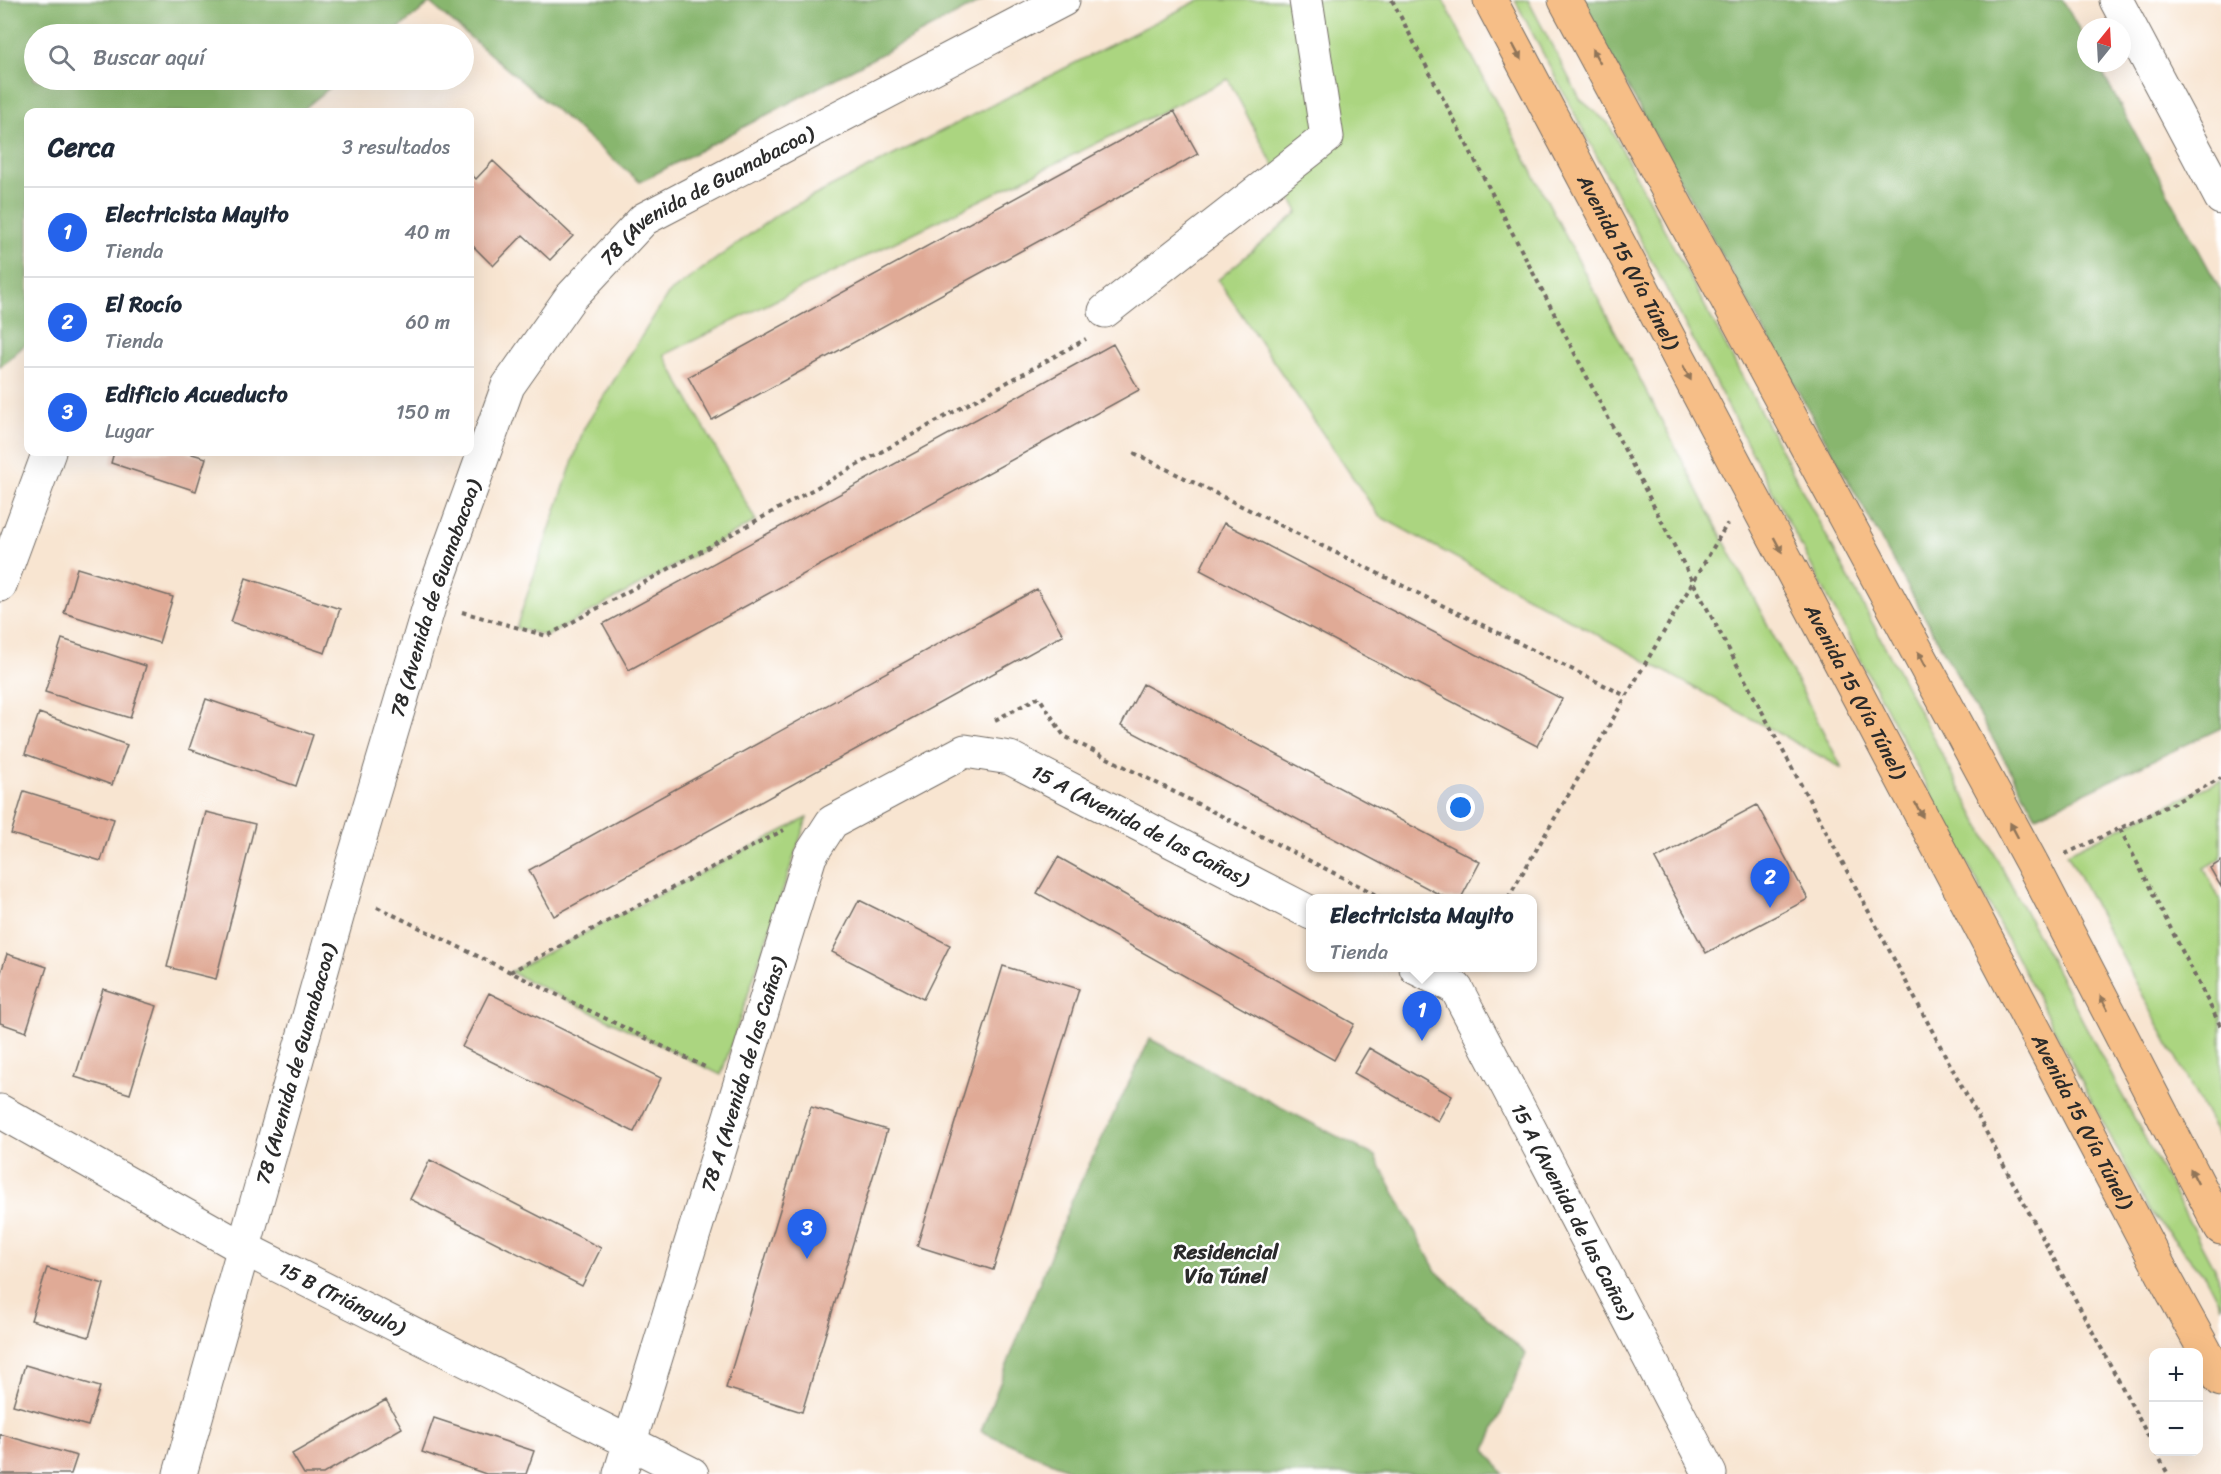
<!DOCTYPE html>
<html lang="es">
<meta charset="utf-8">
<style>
:root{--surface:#fff;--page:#f6f6f7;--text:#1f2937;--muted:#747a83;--line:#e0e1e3;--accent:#2563eb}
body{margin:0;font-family:Sriracha,sans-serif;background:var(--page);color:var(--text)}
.controls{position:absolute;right:18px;bottom:18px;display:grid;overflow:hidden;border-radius:12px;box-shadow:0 6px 24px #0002}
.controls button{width:54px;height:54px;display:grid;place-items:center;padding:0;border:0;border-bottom:2px solid var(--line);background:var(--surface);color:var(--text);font:30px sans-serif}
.compass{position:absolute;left:2077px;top:18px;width:54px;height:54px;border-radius:50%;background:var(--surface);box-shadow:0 6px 24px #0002;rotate:18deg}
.you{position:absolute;left:1461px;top:808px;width:21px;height:21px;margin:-15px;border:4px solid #fff;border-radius:50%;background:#1a73e8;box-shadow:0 0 0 9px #1a73e833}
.badge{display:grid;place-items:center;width:39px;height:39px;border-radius:50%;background:var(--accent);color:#fff;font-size:20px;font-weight:700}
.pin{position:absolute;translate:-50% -50px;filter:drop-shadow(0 2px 3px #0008)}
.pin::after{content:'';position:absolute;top:32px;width:21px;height:18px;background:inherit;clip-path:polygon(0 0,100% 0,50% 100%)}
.popup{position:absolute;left:1306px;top:894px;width:231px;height:78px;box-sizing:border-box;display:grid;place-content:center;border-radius:12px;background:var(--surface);filter:drop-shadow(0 2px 4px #0005);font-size:20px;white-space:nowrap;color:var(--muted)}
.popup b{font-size:22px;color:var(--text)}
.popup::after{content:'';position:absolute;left:50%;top:100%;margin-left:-12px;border:12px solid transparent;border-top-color:var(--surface)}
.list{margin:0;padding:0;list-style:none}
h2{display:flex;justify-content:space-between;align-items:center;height:78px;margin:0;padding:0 24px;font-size:26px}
h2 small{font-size:20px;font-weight:400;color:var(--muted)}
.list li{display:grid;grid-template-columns:39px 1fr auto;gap:18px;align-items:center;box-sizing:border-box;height:90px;padding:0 24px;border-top:2px solid var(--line)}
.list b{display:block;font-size:22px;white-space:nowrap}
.list p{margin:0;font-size:20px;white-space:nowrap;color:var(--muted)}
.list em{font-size:20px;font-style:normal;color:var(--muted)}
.icon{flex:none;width:33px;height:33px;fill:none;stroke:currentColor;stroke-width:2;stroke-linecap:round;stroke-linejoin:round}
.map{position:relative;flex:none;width:2221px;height:1474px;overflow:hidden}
.search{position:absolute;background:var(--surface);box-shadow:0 6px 24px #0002;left:24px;top:24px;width:450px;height:66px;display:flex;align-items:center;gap:15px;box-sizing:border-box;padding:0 21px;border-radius:33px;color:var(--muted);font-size:22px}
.panel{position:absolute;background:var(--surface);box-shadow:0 6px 24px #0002;left:24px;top:108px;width:450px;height:348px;border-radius:12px}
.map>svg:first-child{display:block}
.green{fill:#abd580;stroke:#6b8056;stroke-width:1.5}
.forest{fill:#88b66e;stroke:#5a704c;stroke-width:1.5}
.building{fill:#e0aa96}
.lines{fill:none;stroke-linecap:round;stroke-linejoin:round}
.minor-casing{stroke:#736c65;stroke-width:35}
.major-casing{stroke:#736c65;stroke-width:35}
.path{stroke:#736c65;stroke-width:4;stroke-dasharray:4.5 4.5;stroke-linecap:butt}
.minor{stroke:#fff;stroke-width:33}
.major{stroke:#f6be87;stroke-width:33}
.oneway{fill:#907459}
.labels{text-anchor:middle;stroke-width:5;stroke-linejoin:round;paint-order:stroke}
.street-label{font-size:20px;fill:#2b2b2b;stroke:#fff}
.neighbourhood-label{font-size:21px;font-weight:bold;fill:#2b2b2b;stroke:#fff}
</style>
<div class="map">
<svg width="2221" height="1474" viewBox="0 0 2221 1474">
<rect width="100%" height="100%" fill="#fff"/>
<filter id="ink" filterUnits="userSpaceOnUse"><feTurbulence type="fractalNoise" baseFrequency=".0167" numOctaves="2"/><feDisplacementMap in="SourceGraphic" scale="12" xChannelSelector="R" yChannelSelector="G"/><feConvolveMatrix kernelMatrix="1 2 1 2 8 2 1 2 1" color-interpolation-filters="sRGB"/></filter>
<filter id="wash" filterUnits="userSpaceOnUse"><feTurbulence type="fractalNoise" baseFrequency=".008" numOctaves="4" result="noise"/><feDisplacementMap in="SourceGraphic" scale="24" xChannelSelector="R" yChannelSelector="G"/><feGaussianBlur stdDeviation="1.35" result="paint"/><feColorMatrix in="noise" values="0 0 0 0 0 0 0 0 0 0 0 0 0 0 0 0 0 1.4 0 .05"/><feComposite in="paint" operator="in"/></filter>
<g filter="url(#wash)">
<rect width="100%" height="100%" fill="#f8e5d1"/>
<path class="green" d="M1199,0H1443L1842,768L1379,516L1218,280L1298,212L1228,79L664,355L756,521L547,636L516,628L584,428L668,294L778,214Z
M1515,0H1528L1580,99L1608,123L2221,1282V1307L2205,1276L2149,1210Z
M2221,780V858L2204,868L2221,902V1142L2067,853Z
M807,818L721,1075L510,972Z"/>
<path class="forest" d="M0,0H983L640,182L430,3L392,34H34V80H339L300,112H28V342L0,367Z
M1579,0H2063L2086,43V63H2097L2221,291V728L2036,816Z
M1150,1039L1375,1156L1436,1271L1526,1354L1486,1449L1503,1474H1078L981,1431L1072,1200Z"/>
<g id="blocks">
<path class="building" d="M1174,111L1198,154L712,420L688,377Z
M493,161L573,236L550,260L523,235L493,266L470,243V173L476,179Z
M1113,344L1139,390L629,670L603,624Z
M114,452H185L206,458L196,491L111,463Z
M1224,523L1562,699L1537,746L1200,570Z
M77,568L173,597L159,643L64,613Z
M246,578L340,609L325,653L231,622Z
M1037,589L1063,635L554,916L529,870Z
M62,639L146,666L130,718L45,692Z
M1143,684L1480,862L1461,898H1446L1121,726Z
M206,699L313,735L296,786L189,749Z
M39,713L127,745L112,785L25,754Z
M24,791L114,819L101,861L11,834Z
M1757,805L1808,899L1706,953L1655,859Z
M206,812L255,824L216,979L167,967Z
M1058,857L1354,1024L1334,1060L1037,893Z
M2221,861V887L2210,868Z
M859,900L950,945L923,999L832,952Z
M7,954L47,967L26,1032L0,1023V975Z
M1003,966L1079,989L993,1270L917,1246Z
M103,989L157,1006L130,1094L75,1077Z
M489,993L661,1078L634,1132L462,1047Z
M1369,1048L1452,1096L1438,1121L1354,1073Z
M811,1107L887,1130L802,1412L726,1388Z
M430,1160L601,1248L582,1286L410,1199Z
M47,1268L104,1284L89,1337L31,1320Z
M25,1365L100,1387L88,1426L13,1405Z
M386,1400L402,1428L323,1474H304L292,1454Z
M434,1418L534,1451L526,1474H486L422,1452Z
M0,1434L77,1456L71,1474H0Z"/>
</g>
</g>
<g filter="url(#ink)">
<use href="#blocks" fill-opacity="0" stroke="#736c65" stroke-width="1.5"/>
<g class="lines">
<defs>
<g id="minor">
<path d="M2116,0L2221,198"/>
<path d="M1105,311L1327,137L1306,0"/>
<path d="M0,585L49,452"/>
<path id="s1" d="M1416,968L1456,988L1710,1474"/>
<path id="s2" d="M0,1111L243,1248L692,1474"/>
<path id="s3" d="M180,1474L344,892L430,603L508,386L570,298L644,219L1063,0"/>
<path id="s4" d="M620,1474L810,856L832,822L965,751L1010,758L1311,913"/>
</g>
<g id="major">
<path id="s5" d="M1490,0L2001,966L2165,1278L2221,1380"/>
<path d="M1565,0L2035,869L2221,1228"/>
</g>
</defs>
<use href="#minor" class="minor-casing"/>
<use href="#major" class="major-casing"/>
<path class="path" d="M1392,0L1693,582L2154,1447
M1134,453L1626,696
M462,612L547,636L1086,339
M995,720L1039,697L1064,736L1383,898
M2120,829L2221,1027
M2065,854L2172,804L2221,778
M1508,898L1727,524
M377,907L707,1068
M510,972L784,830
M2156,1452L2168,1474"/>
<use href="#minor" class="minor"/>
<use href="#major" class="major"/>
</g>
<defs><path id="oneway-solid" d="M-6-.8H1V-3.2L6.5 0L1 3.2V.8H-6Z" transform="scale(1.5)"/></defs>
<g class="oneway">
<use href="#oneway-solid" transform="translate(1517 52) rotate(62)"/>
<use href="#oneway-solid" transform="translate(1596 56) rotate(-119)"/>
<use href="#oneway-solid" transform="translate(1687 373) rotate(62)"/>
<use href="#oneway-solid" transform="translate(1778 545) rotate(62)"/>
<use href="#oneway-solid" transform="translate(1922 659) rotate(-118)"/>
<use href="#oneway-solid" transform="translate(1919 810) rotate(62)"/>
<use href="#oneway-solid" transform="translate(2014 830) rotate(-118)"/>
<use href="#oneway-solid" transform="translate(2104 1003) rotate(-117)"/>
<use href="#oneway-solid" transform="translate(2194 1176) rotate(-117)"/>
</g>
</g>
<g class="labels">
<g class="street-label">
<text dy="7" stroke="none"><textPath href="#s3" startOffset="1418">78 (Avenida de Guanabacoa)</textPath></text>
<text dy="7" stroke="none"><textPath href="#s5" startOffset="296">Avenida 15 (Vía Túnel)</textPath></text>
<text dy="7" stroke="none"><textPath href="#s3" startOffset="912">78 (Avenida de Guanabacoa)</textPath></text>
<text dy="7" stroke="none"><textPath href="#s5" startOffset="782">Avenida 15 (Vía Túnel)</textPath></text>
<text dy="7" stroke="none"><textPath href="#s4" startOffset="1030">15 A (Avenida de las Cañas)</textPath></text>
<text dy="7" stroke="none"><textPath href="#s3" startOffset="426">78 (Avenida de Guanabacoa)</textPath></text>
<text dy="7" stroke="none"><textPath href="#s4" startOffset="418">78 A (Avenida de las Cañas)</textPath></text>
<text dy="7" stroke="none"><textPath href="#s5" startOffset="1268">Avenida 15 (Vía Túnel)</textPath></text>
<text dy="7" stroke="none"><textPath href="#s1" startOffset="297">15 A (Avenida de las Cañas)</textPath></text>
<text dy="7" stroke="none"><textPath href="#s2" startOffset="390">15 B (Triángulo)</textPath></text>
</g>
<g class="neighbourhood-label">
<text x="1226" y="1259">Residencial<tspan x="1226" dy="24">Vía Túnel</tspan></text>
</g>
</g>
</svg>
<div class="controls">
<button>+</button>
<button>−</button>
</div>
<svg class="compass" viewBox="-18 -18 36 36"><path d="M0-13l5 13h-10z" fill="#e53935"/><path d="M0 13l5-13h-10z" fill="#747a83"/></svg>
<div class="you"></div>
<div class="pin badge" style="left:1422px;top:1041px">1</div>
<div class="popup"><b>Electricista Mayito</b>Tienda</div>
<div class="pin badge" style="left:1770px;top:908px">2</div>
<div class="pin badge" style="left:807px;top:1259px">3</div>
<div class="search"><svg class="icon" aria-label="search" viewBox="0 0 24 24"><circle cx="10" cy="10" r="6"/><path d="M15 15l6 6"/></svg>Buscar aquí</div>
<section class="panel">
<h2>Cerca<small>3 resultados</small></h2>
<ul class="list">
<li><span class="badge">1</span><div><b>Electricista Mayito</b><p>Tienda</p></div><em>40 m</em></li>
<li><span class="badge">2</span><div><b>El Rocío</b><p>Tienda</p></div><em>60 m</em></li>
<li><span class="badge">3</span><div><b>Edificio Acueducto</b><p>Lugar</p></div><em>150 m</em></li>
</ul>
</section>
</div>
